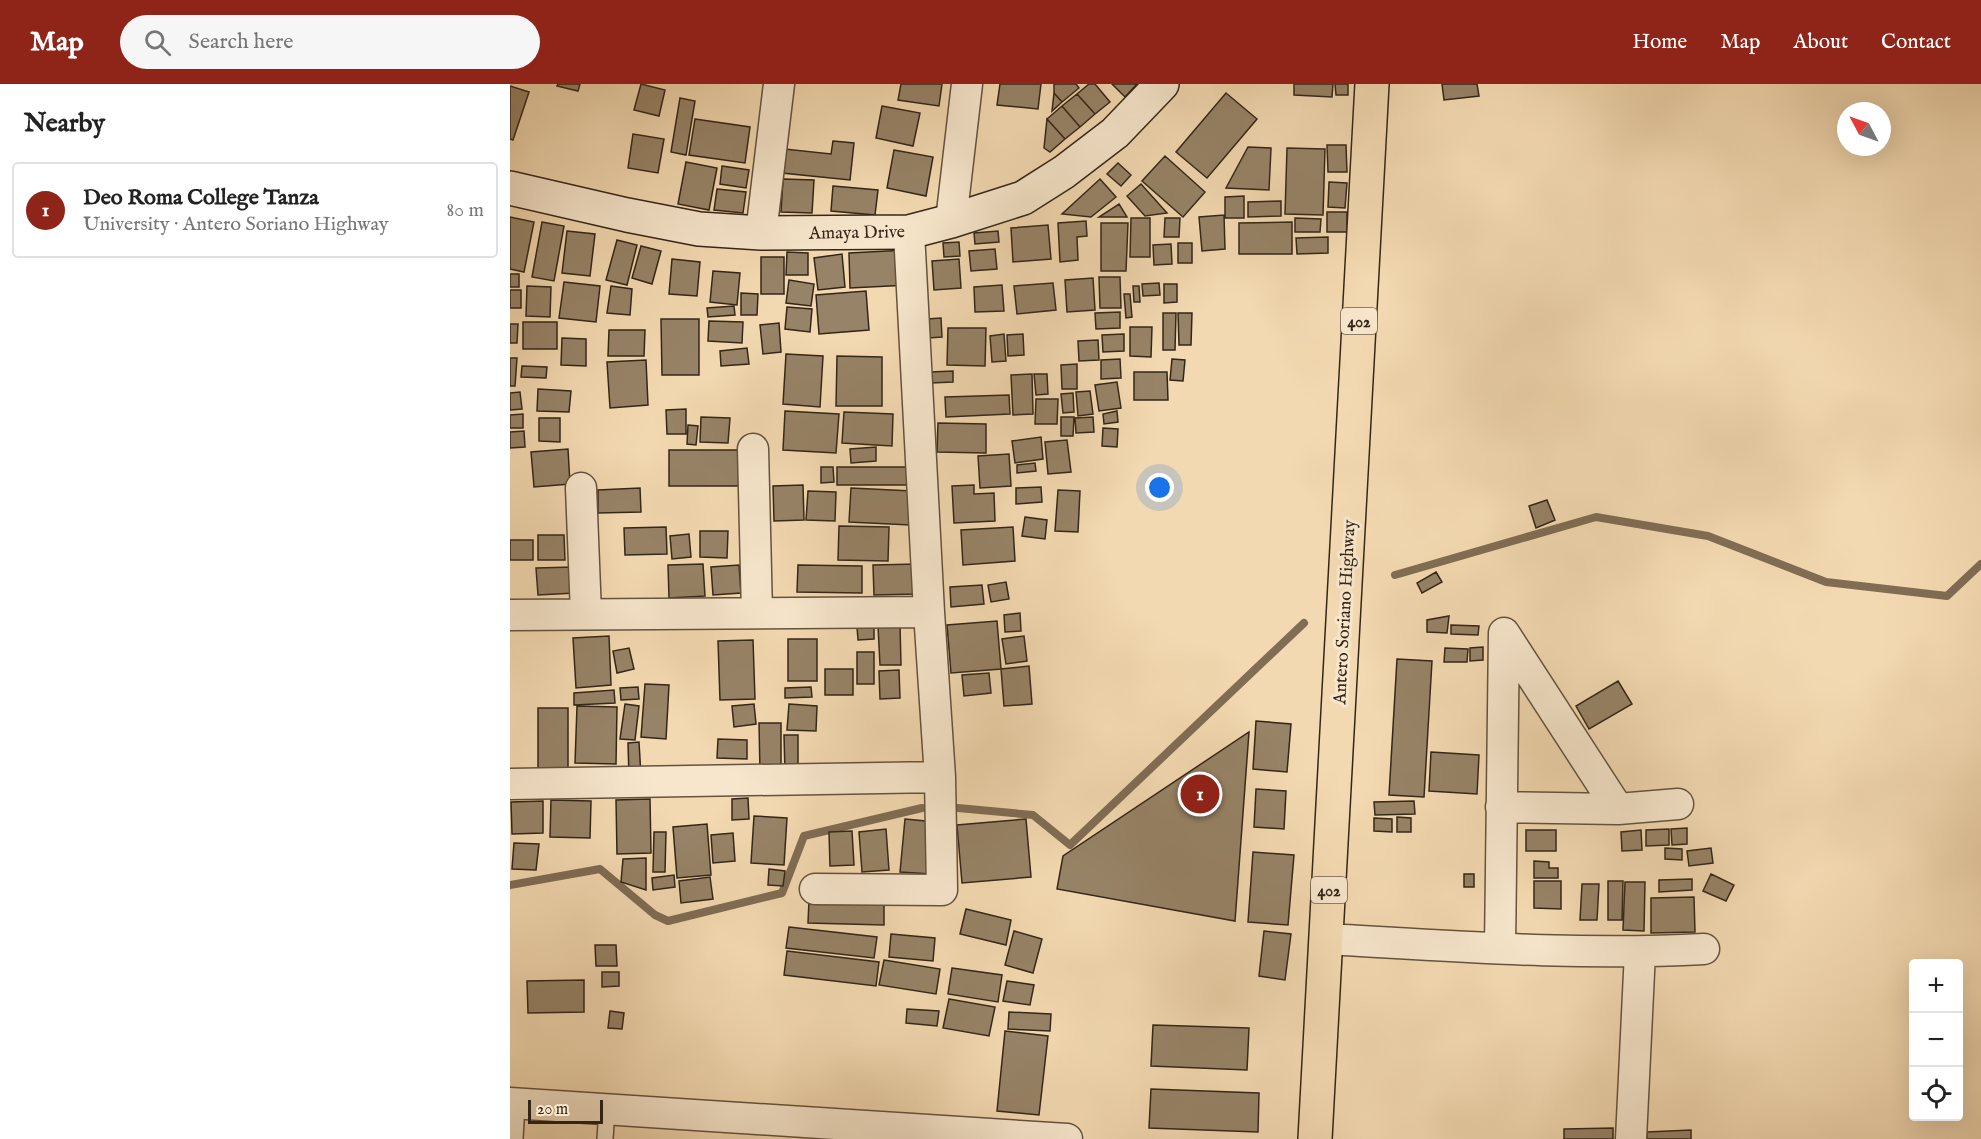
<!DOCTYPE html>
<meta charset="utf-8">
<style>
:root{--surface:#fff;--page:#f6f6f6;--text:#222;--muted:#767676;--line:#e0e0e0;--accent:#8f2418}
body{margin:0;font-family:"IM FELL English",serif;background:var(--page);color:var(--text)}
.controls{position:absolute;right:18px;bottom:18px;display:grid;overflow:hidden;border-radius:6px;box-shadow:0 6px 24px #0002}
.controls button{width:54px;height:54px;display:grid;place-items:center;padding:0;border:0;border-bottom:2px solid var(--line);background:var(--surface);color:var(--text);font:30px sans-serif}
.compass{position:absolute;left:1327px;top:18px;width:54px;height:54px;border-radius:50%;background:var(--surface);box-shadow:0 6px 24px #0002;rotate:311deg}
.scale{position:absolute;left:18px;bottom:15px;width:75px;box-sizing:border-box;padding-left:6px;border:3px solid #342617;border-top:0;font-size:16px;line-height:21px;white-space:nowrap;color:#342617;-webkit-text-stroke:4px #f7e6cc;paint-order:stroke}
.you{position:absolute;left:650px;top:404px;width:21px;height:21px;margin:-15px;border:4px solid #fff;border-radius:50%;background:#1a73e8;box-shadow:0 0 0 9px #1a73e833}
.badge{display:grid;place-items:center;width:39px;height:39px;border-radius:50%;background:var(--accent);color:#fff;font-size:20px;font-weight:700}
.pin{position:absolute;translate:-50% -50%;border:3px solid #fff;box-shadow:0 2px 6px #0006}
.list{margin:0;padding:0;list-style:none}
h2{display:flex;justify-content:space-between;align-items:center;height:78px;margin:0;padding:0 24px;font-size:26px}
h2 small{font-size:20px;font-weight:400;color:var(--muted)}
.list li{display:grid;grid-template-columns:39px 1fr auto;gap:18px;align-items:center;box-sizing:border-box;height:96px;margin:0 12px 12px;padding:0 12px;border:2px solid var(--line);border-radius:6px}
.list b{display:block;font-size:22px;white-space:nowrap}
.list p{margin:0;font-size:20px;white-space:nowrap;color:var(--muted)}
.list em{font-size:20px;font-style:normal;color:var(--muted)}
.icon{flex:none;width:33px;height:33px;fill:none;stroke:currentColor;stroke-width:2;stroke-linecap:round;stroke-linejoin:round}
.map{position:relative;flex:none;width:1471px;height:1055px;overflow:hidden}
header{display:flex;align-items:center;gap:36px;box-sizing:border-box;height:84px;padding:0 30px;background:var(--accent);color:#fff}
header strong{font-size:28px}
nav{display:flex;gap:33px;margin-inline-start:auto;font-size:21px}
.search{width:420px;height:54px;background:var(--page);display:flex;align-items:center;gap:15px;box-sizing:border-box;padding:0 21px;border-radius:33px;color:var(--muted);font-size:22px}
main{display:flex}
aside{flex:1;background:var(--surface)}
.map>svg:first-child{display:block}
.lines{fill:none;stroke-linecap:round;stroke-linejoin:round}
.stream{stroke:#806d54;stroke-width:8}
.building{fill:#978367;stroke:#342617;stroke-width:1.5}
.lane-casing{stroke:#64533e;stroke-width:18}
.street-casing{stroke:#64533e;stroke-width:33}
.secondary-casing{stroke:#342617;stroke-width:36}
.primary-casing{stroke:#342617;stroke-width:36}
.lane{stroke:#f7e6cc;stroke-width:15}
.street{stroke:#f7e6cc;stroke-width:30}
.secondary{stroke:#f7e6cc;stroke-width:33}
.primary{stroke:#f3d9b1;stroke-width:33}
.labels{text-anchor:middle;stroke-width:6;stroke-linejoin:round;paint-order:stroke}
.shield{fill:#f7e6cc;stroke:#6e604d;stroke-width:1.5}
.shield-label{font-size:16px;font-weight:bold;fill:#342617}
.street-label{font-size:18px;fill:#342617;stroke:#f7e6cc}
</style>
<header>
<strong>Map</strong>
<div class="search"><svg class="icon" aria-label="search" viewBox="0 0 24 24"><circle cx="10" cy="10" r="6"/><path d="M15 15l6 6"/></svg>Search here</div>
<nav><a>Home</a><a>Map</a><a>About</a><a>Contact</a></nav>
</header>
<main>
<aside>
<h2>Nearby<small></small></h2>
<ul class="list">
<li><span class="badge">1</span><div><b>Deo Roma College Tanza</b><p>University · Antero Soriano Highway</p></div><em>80 m</em></li>
</ul>
</aside>
<div class="map">
<svg width="1471" height="1055" viewBox="0 0 1471 1055">
<rect width="100%" height="100%" fill="#f3d9b1"/>
<filter id="stains"><feTurbulence type="fractalNoise" baseFrequency=".00333" numOctaves="4"/><feColorMatrix values="0 0 0 0 .2 0 0 0 0 .09 0 0 0 0 .02 0 0 0 .5 -.17"/></filter>
<radialGradient id="worn" r=".72"><stop offset=".6" stop-color="#630" stop-opacity="0"/><stop offset="1" stop-color="#630" stop-opacity=".3"/></radialGradient>
<g class="lines">
<path class="stream" d="M885,491L1086,433L1198,452L1316,498L1437,512L1471,480
M448,724L523,731L560,761L794,539
M0,801L90,785L145,831L158,837L272,809L294,752L412,724"/>
</g>
<path class="building" d="M48,0H70L68,7L47,2Z
M131,0L155,6L149,32L124,26Z
M391,0H432L429,22L388,16Z
M490,0H531L528,25L487,21Z
M544,0H566L569,4L552,18L544,9Z
M579,0H585L600,18L585,30L567,10Z
M602,0H627L615,13Z
M784,0H823L822,13L784,11Z
M825,0H838V11H826Z
M932,0H967L969,12L934,16Z
M0,2L19,8L3,56L0,55Z
M544,9L552,18L542,27Z
M716,9L747,35L697,94L666,68Z
M567,10L585,30L570,43L552,22Z
M170,14L185,17L176,71L161,68Z
M372,22L410,29L403,62L366,54Z
M552,22L570,43L555,55L537,35Z
M185,35L240,43L235,79L179,71Z
M537,35L555,55L540,68L534,64Z
M123,50L154,55L148,89L118,84Z
M323,57L344,59L340,96L272,89L275,65L321,70Z
M817,61H836L837,88H818Z
M738,63L761,64L759,106L716,104Z
M777,64L815,65L813,131L775,130Z
M384,66L423,73L416,112L377,104Z
M655,72L695,108L673,133L632,97Z
M176,78L207,84L199,126L168,120Z
M608,79L621,91L611,102L597,90Z
M212,82L239,86L236,104L210,100Z
M273,95L304,96L302,129L271,128Z
M590,95L606,113L581,133L552,130Z
M819,98L837,99L835,124L818,123Z
M631,100L657,129L635,132L617,112Z
M323,102L368,106L365,131L321,127Z
M207,105L236,108L233,129L204,126Z
M734,112V134H715V113Z
M771,117V132L738,133V118Z
M609,120L617,133H589Z
M817,128H837V148H817Z
M714,131L715,165L692,167L689,133Z
M0,133L24,138L14,188L0,185Z
M621,134H640V173H620Z
M655,134H670L669,153H654Z
M785,134L811,135L810,148H785Z
M576,137L577,152L567,153L568,176L550,178L548,139Z
M32,138L54,142L44,197L22,193Z
M782,138V170H729V139Z
M591,139H618L616,187H591Z
M538,141L541,175L503,178L501,144Z
M57,147L85,150L80,192L52,189Z
M488,147L489,158L465,160L464,149Z
M818,153V169L787,170L786,154Z
M107,156L127,161L117,201L96,196Z
M449,158L450,172L434,173L433,159Z
M668,159H682V179H668Z
M661,160L662,180L644,181L643,161Z
M131,162L151,167L142,200L122,194Z
M485,165L487,185L461,187L459,167Z
M397,166L399,201L340,204L339,169Z
M277,168L298,169V191H276Z
M332,170L335,203L308,206L304,174Z
M251,173H274V210H251Z
M162,175L190,178L187,212L159,210Z
M449,175L451,204L424,206L422,177Z
M203,187L230,189L227,221L200,218Z
M0,190H9V203H0Z
M589,193H610L611,224H590Z
M583,194L585,226L557,228L555,196Z
M279,196L304,200L301,222L276,219Z
M54,198L90,202L86,238L49,234Z
M543,199L546,226L507,230L504,202Z
M649,199L650,211L633,212L632,200Z
M654,200H667V218L654,219Z
M492,201L494,227L465,228L464,203Z
M17,202L41,203L40,233L16,232Z
M101,202L122,205L120,231L97,229Z
M623,202H629L630,218H624Z
M0,206H11V224H0Z
M356,207L359,246L309,250L306,211Z
M231,209L248,210L247,231H231Z
M614,210H620L622,233L616,234Z
M224,222L225,231L198,233L197,224Z
M277,223L302,225L300,248L275,245Z
M610,228V244L586,245L585,229Z
M653,229H666L665,266H653Z
M668,229H682L681,261H669Z
M431,234L432,253L418,254L417,235Z
M151,235H189V291H152Z
M199,237L233,238L232,259L198,257Z
M13,238H47V265H13Z
M269,239L271,268L253,270L250,241Z
M0,240H8L7,259H0Z
M620,243H642L641,273L620,272Z
M438,244H476L475,282L437,281Z
M99,246H135L134,272H98Z
M494,250L496,277L482,278L480,252Z
M513,250L514,271L498,272L497,251Z
M614,250V267L593,268L592,251Z
M52,254L76,255V282L51,281Z
M588,256L589,276L569,277L568,257Z
M237,264L239,280L211,282L210,267Z
M276,270L313,272L310,323L273,320Z
M327,272L372,273V322H326Z
M0,274H7L5,302H0Z
M610,275L611,294L591,295V276Z
M662,275L675,276L673,297L660,296Z
M136,276L138,321L100,324L97,278Z
M567,280V305H552L551,281Z
M12,282L37,283L36,294L11,293Z
M443,287V298L421,299L420,288Z
M624,288H657L658,316H624Z
M522,290L523,330L503,331L501,291Z
M524,290H537L538,310L526,311Z
M607,298L611,324L589,327L585,301Z
M28,305L61,307L59,328L27,327Z
M580,307L583,330L568,332L566,308Z
M10,308L12,325L0,326V309Z
M563,309L564,328L553,329L551,310Z
M499,311L500,330L436,333L435,313Z
M526,315H548L547,340H525Z
M176,325V350H157L156,326Z
M275,327L329,330L326,369L273,366Z
M607,327L608,338L594,340L593,330Z
M334,328L383,330L382,362L332,359Z
M13,330V344H0V331Z
M191,333L220,334L218,359L190,358Z
M551,333H564L563,352H551Z
M583,333L584,348L566,349L565,334Z
M29,334H50V358L29,357Z
M428,339L476,340V369L427,368Z
M178,341L188,342L186,361L177,360Z
M593,344L608,345L607,363L592,362Z
M14,347L15,363L0,364V348Z
M531,353L533,375L505,379L502,357Z
M557,356L561,388L538,390L535,358Z
M366,363V377L341,379L340,365Z
M58,365L60,400L24,403L21,368Z
M159,366H235L234,402H159Z
M499,370L501,402L470,404L468,372Z
M525,379L526,387L507,389V381Z
M311,383H323L324,398L311,399Z
M327,383H397V401H327Z
M293,401L294,436L264,437L263,402Z
M464,401V410L484,409L485,437L444,439L442,402Z
M531,403L532,418L506,420V404Z
M130,404L131,428L88,429V406Z
M341,404L402,407L400,441L339,438Z
M548,406L570,407L568,448L545,447Z
M298,407L326,408L325,437L296,436Z
M1037,416L1045,436L1026,444L1019,422Z
M515,433L537,436L535,455L512,452Z
M329,442L379,443L378,477L328,476Z
M156,443L157,470L115,471L114,444Z
M503,443L505,477L453,481L451,446Z
M190,447H218L217,474L190,473Z
M179,450L181,473L162,475L160,452Z
M28,451H54L55,476H28Z
M0,456H23V476H0Z
M193,480L195,512L159,514L158,481Z
M407,480V510L364,511L363,481Z
M229,481L231,509L203,511L201,483Z
M288,481L352,482V509L287,508Z
M64,483L65,509L28,511L26,484Z
M926,488L932,498L912,509L907,499Z
M496,498L499,515L481,518L478,501Z
M472,501L474,520L441,523L440,503Z
M510,529L511,547L495,548L494,531Z
M939,532L937,549L917,548V536Z
M487,537L491,585L441,589L437,541Z
M390,541L391,581H370L368,542Z
M941,541L969,542L968,551L941,550Z
M364,542V555L348,556L347,543Z
M99,552L101,601L66,604L63,554Z
M514,552L517,577L496,580L492,555Z
M278,555H307V597H278Z
M243,556L245,615L210,616L208,557Z
M973,563V576L960,577V564Z
M119,564L124,585L107,589L103,567Z
M935,564L958,565L957,578H934Z
M347,568H364V600H347Z
M887,575L922,577L914,713L879,711Z
M519,582L522,620L494,622L491,585Z
M315,585H343V611H315Z
M389,586L390,614L370,615L369,587Z
M479,589L481,609L454,612L452,591Z
M1108,597L1122,620L1079,645L1066,622Z
M135,600L159,601L156,655L131,653Z
M128,603L129,615L111,616L110,604Z
M301,603L302,613L275,614V604Z
M104,606L105,619L64,621V609Z
M115,620L129,622L125,656L110,655Z
M244,620L246,640L224,643L222,622Z
M279,620L307,622L306,647L277,646Z
M67,622L107,623L106,680L65,679Z
M28,624H58V691L28,692Z
M746,637L781,640L777,688L743,685Z
M249,639H271V688H250Z
M739,648L725,837L547,805L553,772Z
M274,651H288V689H275Z
M208,655L237,656V675L207,674Z
M129,658L131,692L119,693L118,659Z
M921,668L969,671L967,710L919,707Z
M746,705L776,707L774,745L744,743Z
M238,714L239,735L222,736V715Z
M140,715L141,769L107,770L106,716Z
M41,716L81,717L80,754L40,753Z
M33,717V749L2,750L1,718Z
M904,717L905,730L865,731L864,718Z
M244,732L277,734L274,781L241,779Z
M887,733L901,734V748H887Z
M864,734L882,735V748L864,747Z
M395,735L426,738L421,790L390,788Z
M516,735L521,793L452,799L447,741Z
M197,740L201,791L167,794L163,743Z
M1177,744V760L1162,761L1161,745Z
M376,745L379,786L352,788L349,748Z
M1159,745V761L1136,762V746Z
M1016,746H1046V767H1016Z
M1131,746L1132,766L1112,767L1111,748Z
M342,747L344,781L320,782L319,748Z
M144,748H156L155,788H143Z
M223,749L225,777L203,779L201,751Z
M4,759L29,760L26,786L2,785Z
M1155,764L1172,765V776L1155,775Z
M1201,764L1203,779L1179,782L1177,767Z
M743,768L784,771L778,841L738,838Z
M136,774V806L111,798L113,775Z
M1024,777L1039,778V784H1048V794H1024Z
M259,785L275,787L273,802L258,801Z
M954,790H964V803H954Z
M1201,790L1224,801L1216,817L1193,807Z
M164,791L165,803L143,806L142,794Z
M200,793L203,815L171,819L169,797Z
M1182,795V806L1149,808V796Z
M1024,797H1051V825L1024,824Z
M1098,797H1113L1112,836H1098Z
M1115,798H1135L1134,847L1113,846Z
M1072,800H1089L1087,836H1070Z
M1184,813L1185,848L1141,849V814Z
M299,816L374,818V841L298,839Z
M456,825L501,836L496,861L450,850Z
M279,843L367,853L364,874L276,864Z
M504,847L532,855L523,889L495,881Z
M754,847L781,850L775,896L749,892Z
M381,850L425,854L423,877L379,873Z
M85,861H106L107,882H86Z
M277,867L369,878L366,902L274,891Z
M374,876L430,885L426,910L369,901Z
M442,884L492,891L488,918L438,910Z
M92,888H109V902L92,903Z
M74,896V928L18,929L17,897Z
M497,897L524,901L520,921L493,917Z
M439,915L485,923L479,952L433,944Z
M397,925L429,927L427,942L396,939Z
M100,927L114,929L112,945L98,944Z
M499,928L541,930L540,947L498,945Z
M643,941L739,944L737,986L641,982Z
M495,947L538,952L529,1031L487,1027Z
M641,1005L749,1009L748,1048L639,1044Z
M1103,1044V1055H1054V1045Z
M1181,1046V1055H1137V1048Z"/>
<g class="lines">
<defs>
<path id="lane" d="M5,1055L7,1020
M95,1055L97,1025"/>
<path id="street" d="M441,137L457,0
M251,149L269,0
M243,365L247,529
M71,404L76,530
M0,531L419,528
M0,700L430,693
M991,723L1108,725L1168,720
M305,805L432,806L430,693L419,528L399,148
M816,855C942,862 1068,872 1194,865
M990,864L994,549L1108,725
M0,1019L557,1055
M1121,1055L1130,868"/>
<path id="secondary" d="M0,104L117,131L189,145L251,149L399,148L441,137L513,114L554,88L605,49L652,0"/>
<path id="primary" d="M805,1055L862,0"/>
</defs>
<use href="#lane" class="lane-casing"/>
<use href="#street" class="street-casing"/>
<use href="#secondary" class="secondary-casing"/>
<use href="#primary" class="primary-casing"/>
<use href="#lane" class="lane"/>
<use href="#street" class="street"/>
<use href="#secondary" class="secondary"/>
<use href="#primary" class="primary"/>
</g>
<g class="labels">
<g class="shield">
<rect x="831" y="224" width="36" height="26" rx="4.5"/>
<rect x="801" y="793" width="36" height="26" rx="4.5"/>
</g>
<g class="shield-label">
<text x="849" y="243">402</text>
<text x="819" y="812">402</text>
</g>
<g class="street-label">
<text transform="translate(347 148) rotate(-1)" y="6">Amaya Drive</text>
<text transform="translate(834 528) rotate(-87)" y="6">Antero Soriano Highway</text>
</g>
</g>
<rect width="100%" height="100%" filter="url(#stains)"/>
<rect width="100%" height="100%" fill="url(#worn)"/>
</svg>
<div class="controls">
<button>+</button>
<button>−</button>
<button><svg class="icon" aria-label="locate" viewBox="0 0 24 24"><circle cx="12" cy="12" r="6"/><path d="M12 2v4M12 18v4M2 12h4M18 12h4"/></svg></button>
</div>
<svg class="compass" viewBox="-18 -18 36 36"><path d="M0-13l5 13h-10z" fill="#e53935"/><path d="M0 13l5-13h-10z" fill="#767676"/></svg>
<div class="scale">20 m</div>
<div class="you"></div>
<div class="pin badge" style="left:690px;top:710px">1</div>
</div>
</main>
